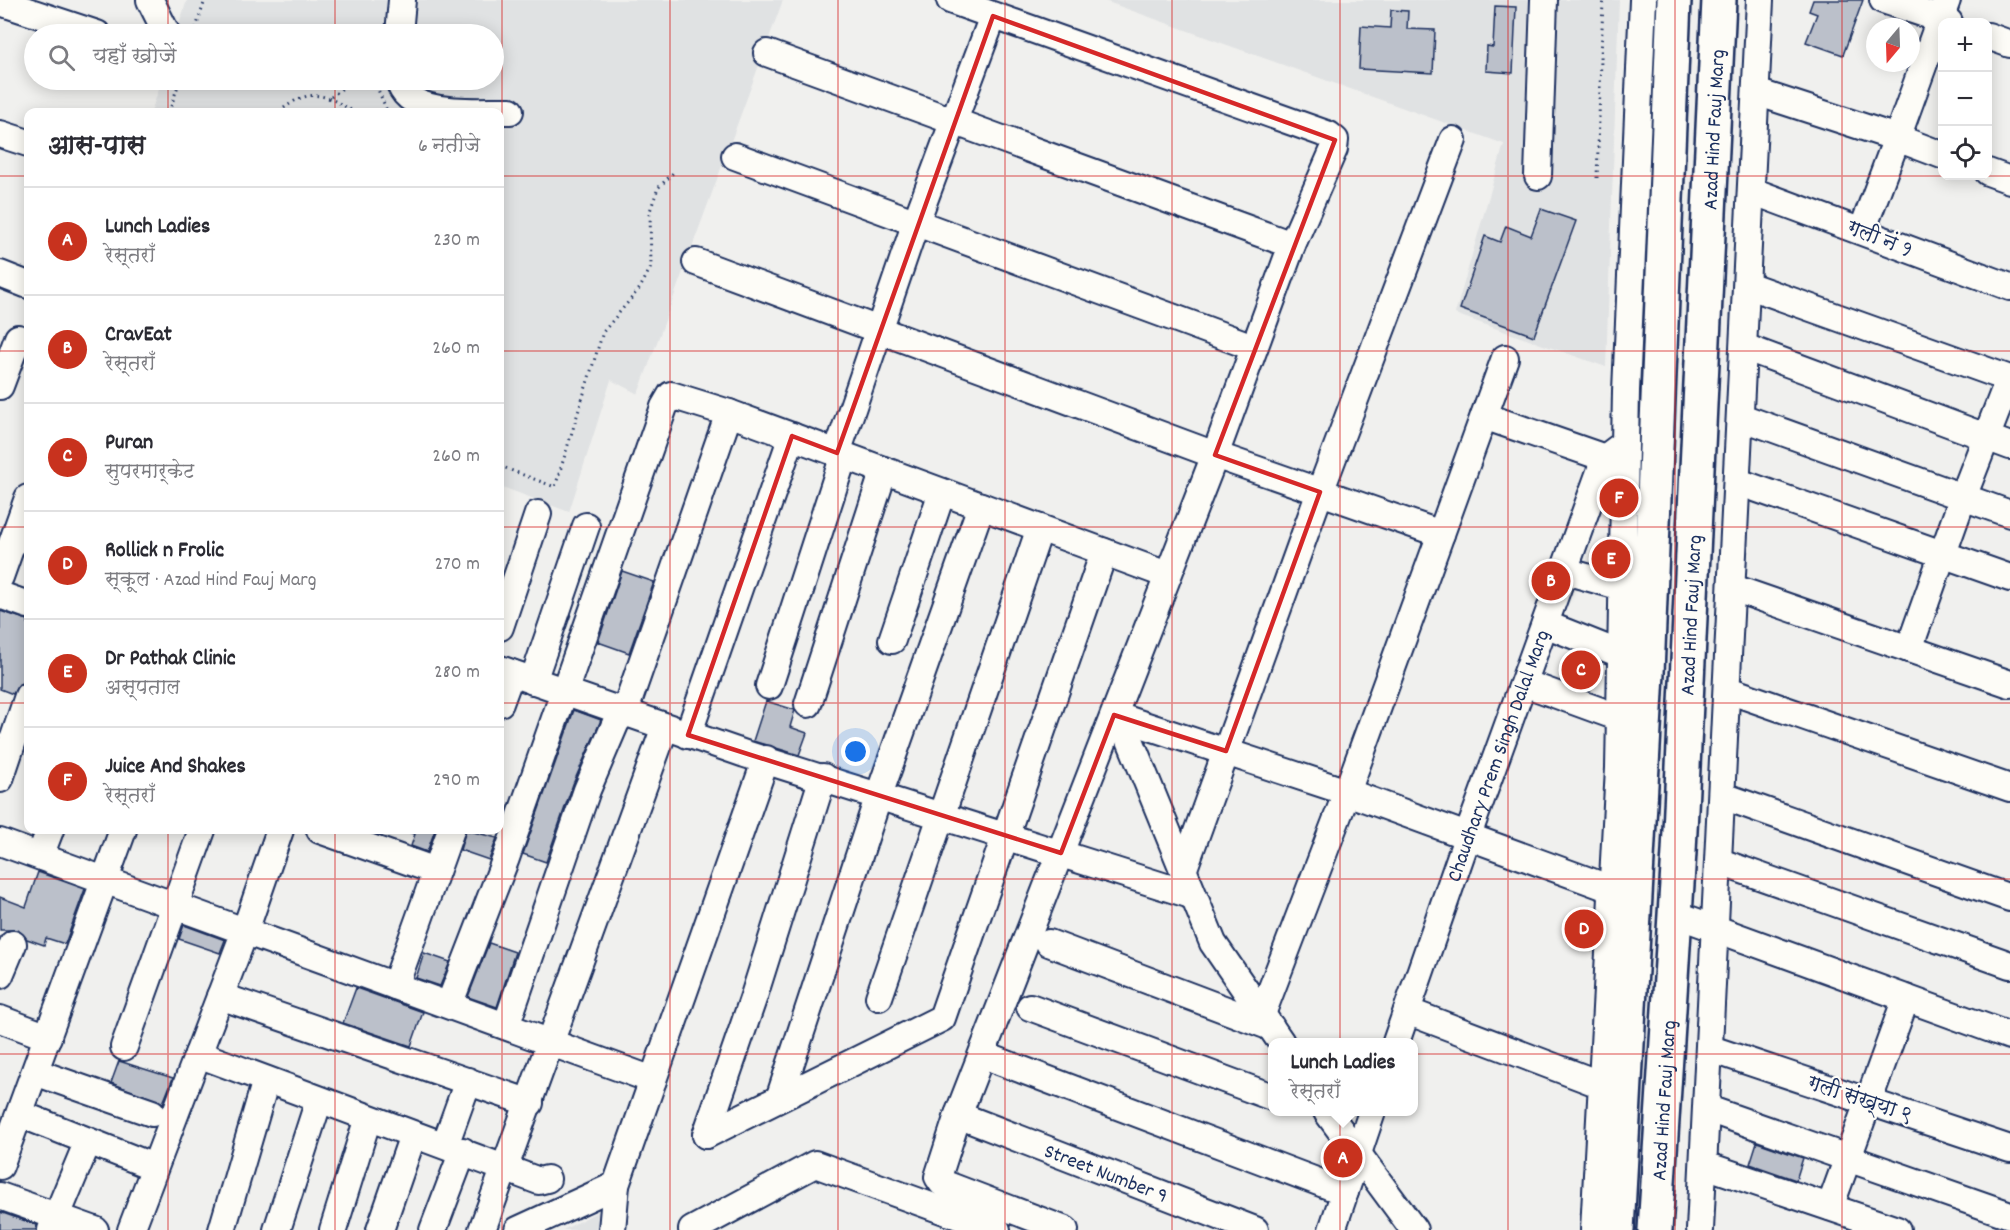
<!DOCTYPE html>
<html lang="hi">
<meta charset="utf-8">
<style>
:root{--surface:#fff;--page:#f7f7f7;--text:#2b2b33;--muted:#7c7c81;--line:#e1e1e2;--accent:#c8321e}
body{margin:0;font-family:Dekko,"Playpen Sans Deva",sans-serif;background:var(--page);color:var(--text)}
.controls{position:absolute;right:18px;top:18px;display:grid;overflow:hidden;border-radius:12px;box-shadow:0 3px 15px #0003}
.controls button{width:54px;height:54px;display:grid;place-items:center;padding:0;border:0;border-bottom:2px solid var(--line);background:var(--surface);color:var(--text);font:30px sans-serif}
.compass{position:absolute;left:1866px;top:18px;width:54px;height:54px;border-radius:50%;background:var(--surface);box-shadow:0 3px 15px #0003;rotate:199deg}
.you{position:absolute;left:856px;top:752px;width:21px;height:21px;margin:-15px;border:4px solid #fff;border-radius:50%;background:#1a73e8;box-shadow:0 0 0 9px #1a73e833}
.badge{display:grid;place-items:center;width:39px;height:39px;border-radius:50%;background:var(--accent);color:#fff;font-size:20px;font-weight:700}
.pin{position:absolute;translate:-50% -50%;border:3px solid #fff;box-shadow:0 2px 6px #0006}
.popup{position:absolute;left:1268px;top:1038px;width:150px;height:78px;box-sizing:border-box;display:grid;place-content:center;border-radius:12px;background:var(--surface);filter:drop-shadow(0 2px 4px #0005);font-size:20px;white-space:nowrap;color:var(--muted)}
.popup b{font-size:22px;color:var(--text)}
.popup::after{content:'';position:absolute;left:50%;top:100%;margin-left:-12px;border:12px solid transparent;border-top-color:var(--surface)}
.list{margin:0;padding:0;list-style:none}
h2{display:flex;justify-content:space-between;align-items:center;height:78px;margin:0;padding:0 24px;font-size:26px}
h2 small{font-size:20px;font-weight:400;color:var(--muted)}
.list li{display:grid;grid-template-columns:39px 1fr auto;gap:18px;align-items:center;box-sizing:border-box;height:108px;padding:0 24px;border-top:2px solid var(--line)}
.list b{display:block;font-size:22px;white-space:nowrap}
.list p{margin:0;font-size:20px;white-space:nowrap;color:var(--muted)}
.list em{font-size:20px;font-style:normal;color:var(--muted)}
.icon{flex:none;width:33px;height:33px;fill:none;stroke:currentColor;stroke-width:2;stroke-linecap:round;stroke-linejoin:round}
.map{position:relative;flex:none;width:2010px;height:1230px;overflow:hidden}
.search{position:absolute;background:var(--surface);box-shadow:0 3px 15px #0003;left:24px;top:24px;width:480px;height:66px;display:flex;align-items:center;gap:15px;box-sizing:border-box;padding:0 21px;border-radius:33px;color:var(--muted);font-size:22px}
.panel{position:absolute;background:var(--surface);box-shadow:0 3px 15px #0003;left:24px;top:108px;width:480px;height:726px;border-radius:12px}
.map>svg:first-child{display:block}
.built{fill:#e0e2e3}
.building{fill:#bbc0ca;stroke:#1b2f5e;stroke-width:1.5}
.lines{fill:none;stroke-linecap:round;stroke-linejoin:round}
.minor-casing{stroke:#1b2f5e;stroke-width:30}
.major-casing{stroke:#1b2f5e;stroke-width:38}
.path{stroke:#1b2f5e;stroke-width:3;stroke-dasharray:1.5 4.5;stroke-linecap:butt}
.minor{stroke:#fdfcf7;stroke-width:26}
.major{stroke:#fdfcf7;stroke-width:33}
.marked{fill:none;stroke:#d62828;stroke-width:4.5;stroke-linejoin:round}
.grid{fill:none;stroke:#d62828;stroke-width:1.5;stroke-opacity:0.55}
.labels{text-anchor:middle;stroke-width:4.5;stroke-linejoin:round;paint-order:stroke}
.street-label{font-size:21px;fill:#1b2f5e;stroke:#fdfcf7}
</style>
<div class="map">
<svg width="2010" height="1230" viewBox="0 0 2010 1230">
<rect width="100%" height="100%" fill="#f0f0ee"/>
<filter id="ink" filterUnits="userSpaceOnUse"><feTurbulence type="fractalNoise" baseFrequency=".0167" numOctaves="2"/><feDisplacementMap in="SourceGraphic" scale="12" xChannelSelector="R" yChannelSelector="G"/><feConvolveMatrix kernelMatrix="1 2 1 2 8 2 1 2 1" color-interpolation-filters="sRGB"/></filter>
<g filter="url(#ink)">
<path class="built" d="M187,0H783L638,394L611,380L569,512L500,486V112H151L162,80H494V34H176Z
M1102,0H1619L1606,367L1455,314L1504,144Z
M608,1206L606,1230H563Z"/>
<path class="building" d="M1813,0H1863L1843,55L1806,42L1817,14L1809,11Z
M1495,6L1516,7L1513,73L1486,71L1487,46L1493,47Z
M1391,10L1408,11L1407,29L1435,30L1433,73L1359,69L1361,26L1390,28Z
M1541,209L1576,221L1534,336L1460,309L1485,236L1500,242L1506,226L1531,236Z
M622,571L654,582L629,653L598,642Z
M0,611L28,620V681L19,684L13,694L0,689Z
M766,701L795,710L790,727L807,733L799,755L753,741Z
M574,710L601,720L573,784L546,862L523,854Z
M408,830H435L427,852L411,846L415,834L408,832Z
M466,830L497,838L489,860L460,850Z
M38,872L85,889L65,944L46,938L44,945L27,939L18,930H0V897L26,907Z
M184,925L225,940L220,953L179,939Z
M489,943L515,952L497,1007L468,997Z
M424,953L450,962L440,986L416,978Z
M356,988L423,1012L411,1046L343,1023Z
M119,1061L173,1078L163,1103L111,1083Z
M1757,1142L1803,1158L1796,1180L1750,1164Z
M0,1212L37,1225L36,1230H0Z"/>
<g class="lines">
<defs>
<g id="minor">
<path d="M150,0L167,34"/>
<path d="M950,0L1329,135L1335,140L1334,149L1292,245L1215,455L958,1115L938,1177L942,1183L1065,1230"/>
<path d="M1883,0L1949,22"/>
<path d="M0,2L97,34"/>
<path d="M399,34L402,0"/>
<path d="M1988,36L2010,44"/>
<path d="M767,53L1292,245"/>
<path d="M399,80C407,119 478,110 510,111"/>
<path d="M1756,92L1897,138L1947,0"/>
<path d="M0,134L28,143"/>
<path d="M735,156L1253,347"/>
<path d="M1988,172L2010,180"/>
<path d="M1538,176L1544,0"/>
<path d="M1752,191L2010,287"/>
<path d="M1862,231L1897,138L1942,155"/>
<path d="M696,262L1215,455L1441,534"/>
<path d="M0,274L28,285"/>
<path d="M1747,285L2010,379"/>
<path d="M1744,347L2010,446"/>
<path d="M0,386L18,338"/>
<path d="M1484,416L1605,458"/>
<path d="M1741,417L2010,514"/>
<path d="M837,453L916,222L993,16"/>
<path d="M1738,482L2010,578"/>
<path d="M1565,571L1622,587"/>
<path d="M0,577L28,498"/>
<path d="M1733,588L2010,684"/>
<path d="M0,595L28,605"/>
<path d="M1545,624L1623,655"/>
<path d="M500,627L538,514"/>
<path d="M892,640L942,492"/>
<path d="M1909,649L1963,497L2009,379"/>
<path d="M500,669L745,754L1191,895"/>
<path d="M533,681L586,526"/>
<path d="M1524,683L1620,718"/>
<path d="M769,686L844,455"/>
<path d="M1728,690L2010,788"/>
<path d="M500,703L511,673"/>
<path d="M808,704L884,470"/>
<path d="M1117,708L1213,943L1281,1042"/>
<path d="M1120,717L1347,792L1614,890"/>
<path d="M688,735L792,436"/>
<path d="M0,779L28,696"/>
<path d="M1723,796L2010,898"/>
<path d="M320,830L436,871"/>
<path d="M0,842L653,1080"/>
<path d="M40,856L50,830"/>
<path d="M1720,862L2010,965"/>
<path d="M1183,871L1320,492L1453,140"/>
<path d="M1675,914L2010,1036"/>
<path d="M1049,943L1271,1027"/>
<path d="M0,975L13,944"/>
<path d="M395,986L451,830"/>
<path d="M220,996L530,1103"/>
<path d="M879,997L1040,528"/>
<path d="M449,1005L506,858L664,407L671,395L729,413L1167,575"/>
<path d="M1030,1007L1272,1097"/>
<path d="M1407,1011L1602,1085"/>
<path d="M1262,1014L1347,792L1505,358"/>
<path d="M0,1019L48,1037"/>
<path d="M506,1026L587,790L616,722L625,711L729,413"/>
<path id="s1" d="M1396,1042L1468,835L1605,458L1625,443"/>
<path d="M124,1047L202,830"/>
<path d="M1711,1049L2010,1149"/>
<path d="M198,1054L539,1181L547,1179"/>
<path d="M983,1055L1345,1192"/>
<path d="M35,1072L152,1113"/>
<path d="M780,1096L879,795L981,506"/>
<path d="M1708,1109L2010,1215"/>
<path d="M1327,1112L1414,1230"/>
<path d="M20,1114L154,1167"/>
<path id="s2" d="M958,1115L1255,1230"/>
<path d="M706,1135L942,1018L1104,552"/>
<path d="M706,1135L754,996L823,777"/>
<path d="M445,1145L468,1081"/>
<path d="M1705,1165L1897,1230"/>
<path d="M0,1166L123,830"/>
<path d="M0,1196L95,1230"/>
<path d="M1830,1207L1906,998"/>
<path d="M51,1230L88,1141"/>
<path d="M131,1230L245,931L280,830"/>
<path d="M222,1230L266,1080"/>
<path d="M277,1230L319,1100"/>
<path d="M333,1230L368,1118"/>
<path d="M380,1230L413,1135"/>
<path d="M433,1230L463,1151"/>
<path d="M482,1230L665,727"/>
<path d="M518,1230L616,1185"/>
<path d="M612,1230L616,1185L766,759"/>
<path d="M692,1230L815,1164L997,1230"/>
<path d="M1332,1230L1372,1112"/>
<path d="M1594,1230L1619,768L1626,391L1643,0"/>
<path d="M1700,1230L1760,0"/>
</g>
<g id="major">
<path d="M1617,1230L1647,673L1674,0"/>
<path id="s3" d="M1655,1230L1679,852L1719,0"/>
</g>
</defs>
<use href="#minor" class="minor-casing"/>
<use href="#major" class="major-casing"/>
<path class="path" d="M194,34L205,0
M374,80L387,111
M331,97L353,80
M169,112L180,80
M279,112C309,87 324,93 354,112
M1597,178L1603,0
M500,466L555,487L603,332L640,288L651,267L650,211L658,188L673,173"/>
<use href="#minor" class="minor"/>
<use href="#major" class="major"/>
</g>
</g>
<path class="marked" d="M993,16L1335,140L1215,455L1320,492L1226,751L1114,715L1061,853L688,735L792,436L837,453Z"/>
<path class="grid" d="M168,0V34M335,0V34M502,0V1230M670,0V1230M838,0V1230M1005,0V1230M1172,0V1230M1340,0V1230M1508,0V1230M1675,0V1230M1842,0V1230M168,80V112M335,80V112M0,176H28M500,176H2010M0,351H28M500,351H2010M0,527H28M500,527H2010M0,703H28M500,703H2010M168,830V1230M335,830V1230M0,879H2010M0,1054H2010"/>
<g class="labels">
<g class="street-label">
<text dy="7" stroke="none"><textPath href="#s3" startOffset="1102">Azad Hind Fauj Marg</textPath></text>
<text transform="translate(1881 238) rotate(21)" y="7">गली नं १</text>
<text dy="7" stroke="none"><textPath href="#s3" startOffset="616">Azad Hind Fauj Marg</textPath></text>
<text dy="7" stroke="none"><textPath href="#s1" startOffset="304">Chaudhary Prem Singh Dalal Marg</textPath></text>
<text transform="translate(1861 1098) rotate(18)" y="7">गली संख्या ९</text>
<text dy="7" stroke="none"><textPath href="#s3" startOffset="130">Azad Hind Fauj Marg</textPath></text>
<text dy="7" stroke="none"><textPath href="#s2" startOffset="159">Street Number 9</textPath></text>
</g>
</g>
</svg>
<div class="controls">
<button>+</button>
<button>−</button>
<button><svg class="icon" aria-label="locate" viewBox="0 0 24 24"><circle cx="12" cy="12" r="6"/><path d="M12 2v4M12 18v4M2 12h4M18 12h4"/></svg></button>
</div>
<svg class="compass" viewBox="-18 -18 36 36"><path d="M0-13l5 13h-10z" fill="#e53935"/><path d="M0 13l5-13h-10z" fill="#7c7c81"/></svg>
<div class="you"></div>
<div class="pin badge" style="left:1343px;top:1158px">A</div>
<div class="popup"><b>Lunch Ladies</b>रेस्तराँ</div>
<div class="pin badge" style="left:1551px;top:581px">B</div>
<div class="pin badge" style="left:1581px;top:670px">C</div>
<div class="pin badge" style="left:1584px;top:929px">D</div>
<div class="pin badge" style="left:1611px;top:559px">E</div>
<div class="pin badge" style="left:1619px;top:498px">F</div>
<div class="search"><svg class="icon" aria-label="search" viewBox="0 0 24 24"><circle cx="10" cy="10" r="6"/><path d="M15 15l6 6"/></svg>यहाँ खोजें</div>
<section class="panel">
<h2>आस-पास<small>6 नतीजे</small></h2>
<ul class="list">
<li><span class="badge">A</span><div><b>Lunch Ladies</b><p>रेस्तराँ</p></div><em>230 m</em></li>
<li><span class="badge">B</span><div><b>CravEat</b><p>रेस्तराँ</p></div><em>260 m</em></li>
<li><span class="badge">C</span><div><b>Puran</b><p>सुपरमार्केट</p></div><em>260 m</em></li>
<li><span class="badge">D</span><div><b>Rollick n Frolic</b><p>स्कूल · Azad Hind Fauj Marg</p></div><em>270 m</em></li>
<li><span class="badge">E</span><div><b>Dr Pathak Clinic</b><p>अस्पताल</p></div><em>280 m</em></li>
<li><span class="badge">F</span><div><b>Juice And Shakes</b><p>रेस्तराँ</p></div><em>290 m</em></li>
</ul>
</section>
</div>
